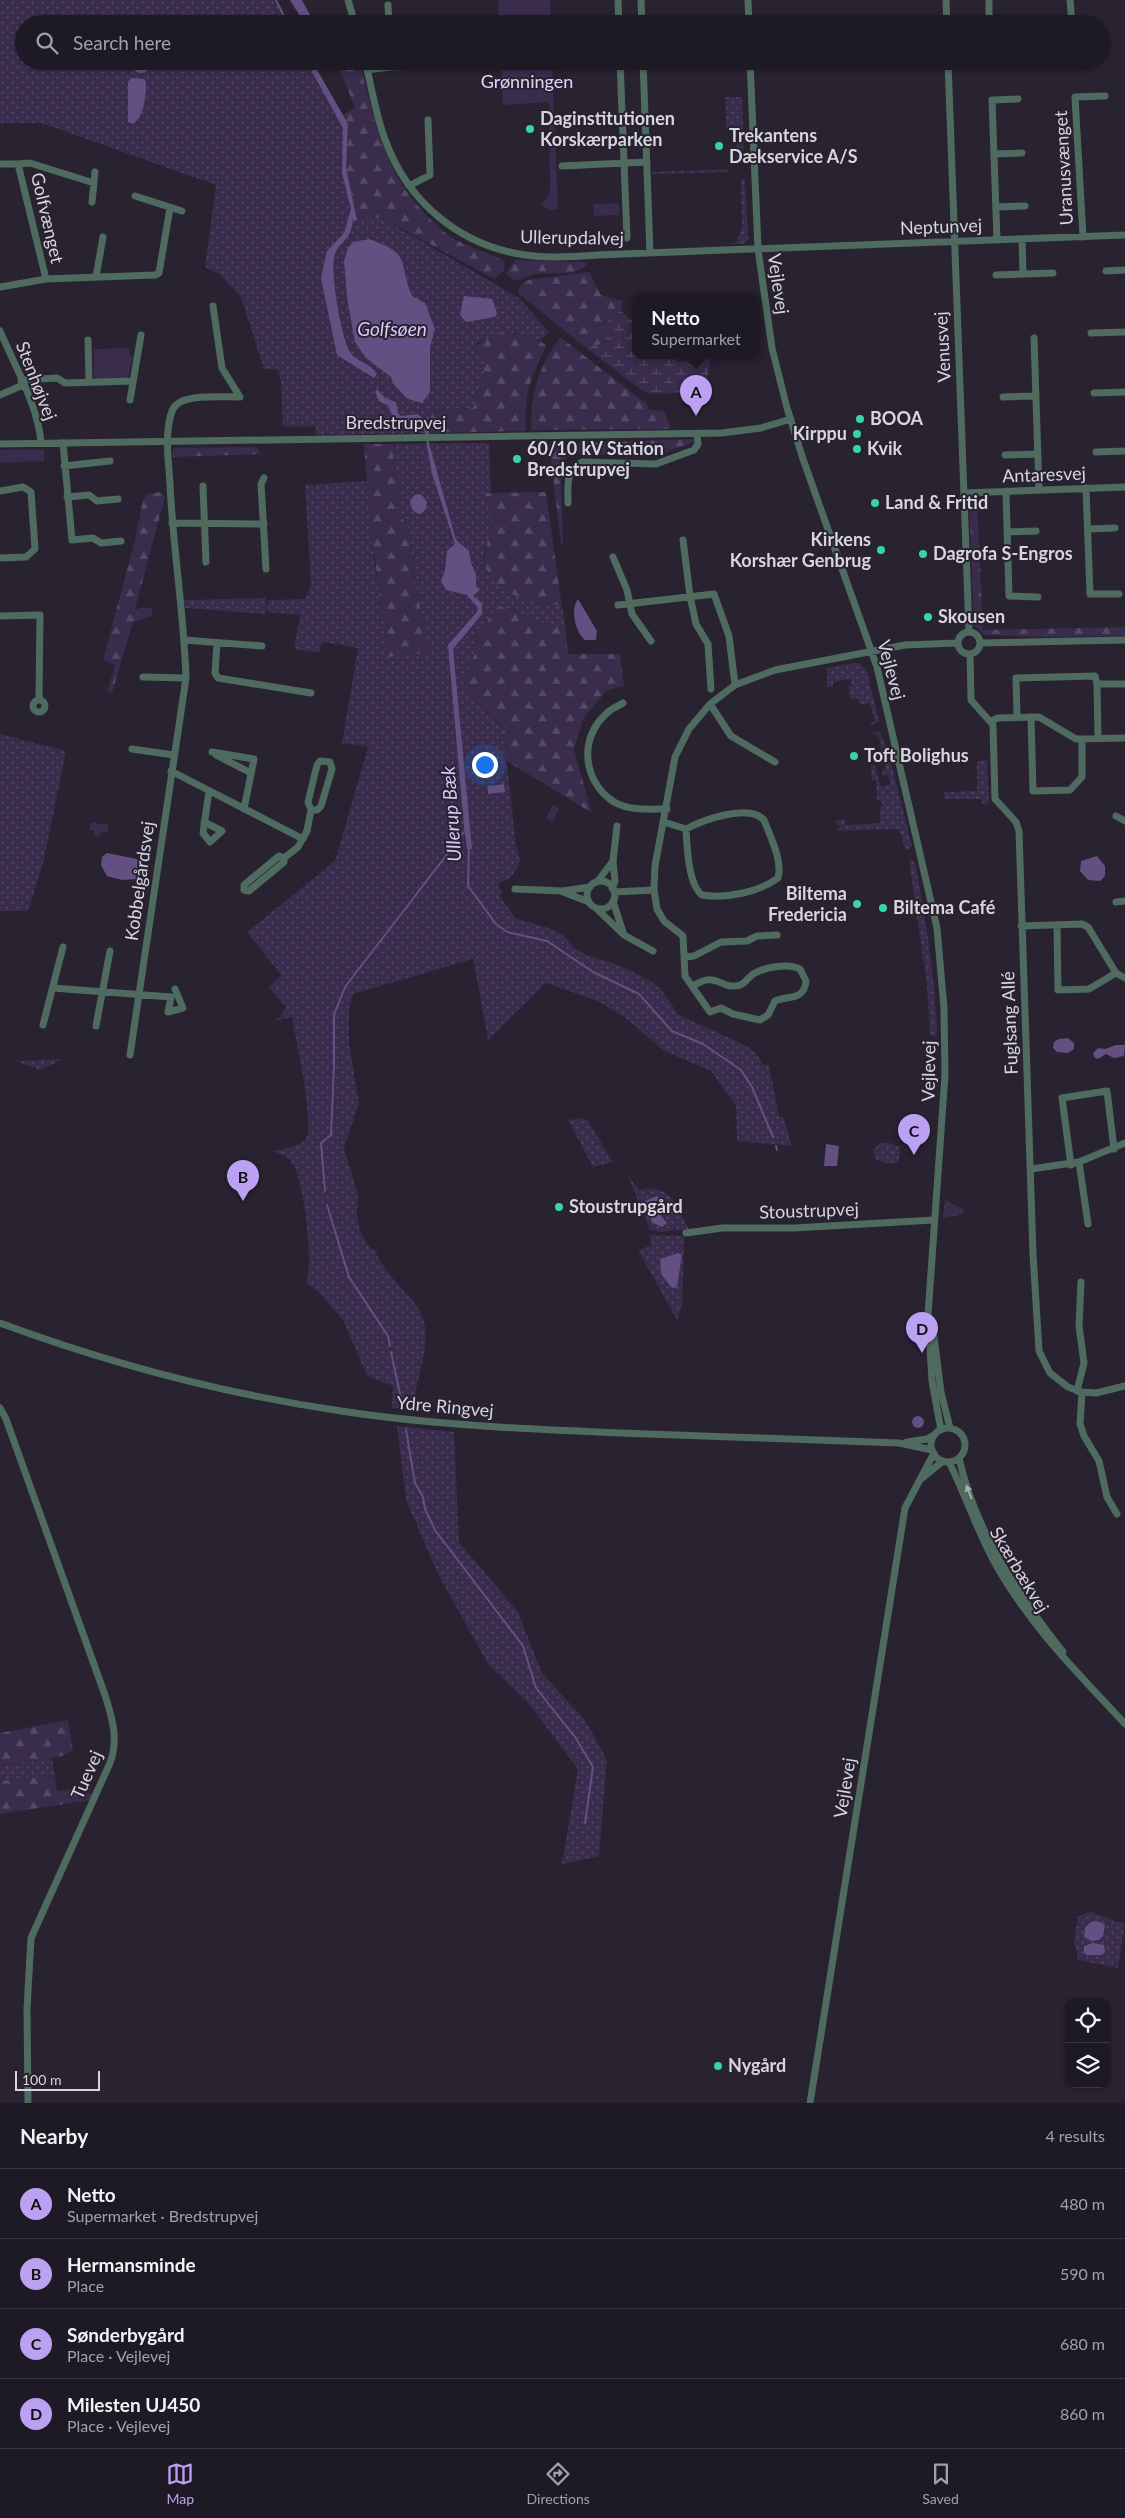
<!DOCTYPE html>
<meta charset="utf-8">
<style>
:root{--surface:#1e1a25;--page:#2b2732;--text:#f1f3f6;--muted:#a1a1a7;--line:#3c3842;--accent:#bca0f2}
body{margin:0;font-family:Lato,sans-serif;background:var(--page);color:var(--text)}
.controls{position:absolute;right:15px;bottom:15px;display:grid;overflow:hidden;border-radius:10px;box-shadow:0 1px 4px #0004}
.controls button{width:45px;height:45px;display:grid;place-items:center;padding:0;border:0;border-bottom:1px solid var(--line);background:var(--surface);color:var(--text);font:25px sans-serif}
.scale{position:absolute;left:15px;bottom:12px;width:85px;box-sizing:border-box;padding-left:5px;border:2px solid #d8d5df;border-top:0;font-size:14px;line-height:18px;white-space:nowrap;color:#d8d5df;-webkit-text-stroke:4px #282231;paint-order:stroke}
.you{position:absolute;left:484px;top:764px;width:18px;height:18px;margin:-12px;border:4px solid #fff;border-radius:50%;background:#1a73e8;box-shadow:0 0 0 8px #1a73e833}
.badge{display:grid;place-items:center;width:32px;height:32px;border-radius:50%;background:var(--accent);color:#111;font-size:16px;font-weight:700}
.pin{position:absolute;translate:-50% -41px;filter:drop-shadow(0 1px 2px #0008)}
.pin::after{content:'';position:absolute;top:26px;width:18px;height:15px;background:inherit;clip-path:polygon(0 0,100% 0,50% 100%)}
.popup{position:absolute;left:632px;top:294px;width:128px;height:65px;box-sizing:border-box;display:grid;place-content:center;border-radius:10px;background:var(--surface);filter:drop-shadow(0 1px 4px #0005);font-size:16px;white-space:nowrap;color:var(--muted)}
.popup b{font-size:19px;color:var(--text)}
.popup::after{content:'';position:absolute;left:50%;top:100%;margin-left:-10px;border:10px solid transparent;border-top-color:var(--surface)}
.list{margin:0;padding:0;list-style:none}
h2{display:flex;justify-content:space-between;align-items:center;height:65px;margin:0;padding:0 20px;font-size:21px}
h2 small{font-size:16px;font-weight:400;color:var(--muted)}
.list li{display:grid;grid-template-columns:32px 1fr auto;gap:15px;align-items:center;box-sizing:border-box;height:70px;padding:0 20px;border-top:1px solid var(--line)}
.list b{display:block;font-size:19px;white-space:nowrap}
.list p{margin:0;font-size:16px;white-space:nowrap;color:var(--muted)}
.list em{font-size:16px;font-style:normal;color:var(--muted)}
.icon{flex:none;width:28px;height:28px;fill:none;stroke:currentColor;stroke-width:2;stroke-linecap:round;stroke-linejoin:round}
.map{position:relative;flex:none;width:1125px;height:2103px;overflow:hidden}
.search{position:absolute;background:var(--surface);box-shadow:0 1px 4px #0004;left:15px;right:15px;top:15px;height:55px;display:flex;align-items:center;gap:12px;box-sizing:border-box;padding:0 18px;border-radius:28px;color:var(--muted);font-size:19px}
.sheet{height:345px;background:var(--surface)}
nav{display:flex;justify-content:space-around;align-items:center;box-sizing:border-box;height:70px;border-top:1px solid var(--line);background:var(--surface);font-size:14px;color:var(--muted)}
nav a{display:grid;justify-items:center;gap:2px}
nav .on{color:var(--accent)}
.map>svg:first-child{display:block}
.grass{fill:url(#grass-dots);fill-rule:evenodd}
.forest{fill:url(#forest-firs)}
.wetland{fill:url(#wetland-marsh)}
.green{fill:#392c4c}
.water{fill:#634f82}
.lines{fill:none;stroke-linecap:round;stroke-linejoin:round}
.stream{stroke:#634f82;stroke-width:2}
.minor{stroke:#4f6b60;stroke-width:7}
.oneway{fill:#a8b0b3}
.poi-dot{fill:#37d4a6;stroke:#282231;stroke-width:2}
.labels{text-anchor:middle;stroke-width:4;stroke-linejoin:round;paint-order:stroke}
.park-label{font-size:18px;fill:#e1d5f6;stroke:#282231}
.poi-label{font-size:18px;font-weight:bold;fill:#d8d5df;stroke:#282231;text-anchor:start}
.street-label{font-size:18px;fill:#d8d5df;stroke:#282231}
.water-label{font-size:19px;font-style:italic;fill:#dac9f9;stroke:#282231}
</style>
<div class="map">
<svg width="1125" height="2103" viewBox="0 0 1125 2103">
<defs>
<pattern id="grass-dots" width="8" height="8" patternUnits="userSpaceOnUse" patternTransform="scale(1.25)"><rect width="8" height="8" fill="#392c4c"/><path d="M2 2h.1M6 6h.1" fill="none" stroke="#554a65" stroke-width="1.8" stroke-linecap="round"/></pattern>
<pattern id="forest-firs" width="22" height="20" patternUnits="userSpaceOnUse" patternTransform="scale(1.25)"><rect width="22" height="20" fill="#392c4c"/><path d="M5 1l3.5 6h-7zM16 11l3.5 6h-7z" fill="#554a65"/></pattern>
<pattern id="wetland-marsh" width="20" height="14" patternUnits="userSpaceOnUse" patternTransform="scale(1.25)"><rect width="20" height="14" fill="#392c4c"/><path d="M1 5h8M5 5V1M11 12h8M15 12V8" fill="none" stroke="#554a65"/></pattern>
</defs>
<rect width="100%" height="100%" fill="#282231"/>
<path class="grass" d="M0,0H276L288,24H24V61H312L343,115L357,219L380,217L519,298L549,332L541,340L514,333H498L486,340L478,342L472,348L484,359V375L473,408L431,410V433L316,435L315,426L283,427L281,383L278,370L264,369L241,297L219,274L205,267L216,185L41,123H0Z
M725,97H742L744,163H737L736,129H726Z
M728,169V172L653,174V172Z
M745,178L748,239L744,244H730L736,243L742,228L741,180Z
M489,443L491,493H485C489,507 493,521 490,535C489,541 485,548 484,554C478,591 533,596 559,603L561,600L566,632L500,606L496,608L475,639L477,650L473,698L503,728L516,846L520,860C517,870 511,881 500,882L498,888L502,891L500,896L515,918L555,930L563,935L574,948L586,955L616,964L647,979L660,988L679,1015L745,1045L757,1054L762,1064L769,1065L779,1117L783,1116L792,1146L737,1141L736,1106L711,1071L664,1051L627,1019L598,1001L546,983L488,1040L473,959L353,994L349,1010V1043L359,1103L344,1148L358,1194L357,1215L360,1231L370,1248L378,1251L376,1252C386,1279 418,1298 424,1321C431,1349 416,1377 414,1404L392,1409L393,1386L367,1376L343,1320L317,1290L306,1284C314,1265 304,1179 292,1163C287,1155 280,1154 272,1151C282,1149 298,1147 305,1140C316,1127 295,1037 292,1017L274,1021L280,1017L286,1007L269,987L281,975L247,932L335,861L368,747L342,743L358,648L322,642L319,653L294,649L300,615L267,612L268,600L305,599L311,586L305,485L367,481L374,559L389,657L429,653L413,569L411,542L408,528L397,508L401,484L394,470L393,444ZM422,495L423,514C415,515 413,506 410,500ZM445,570L472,598L461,593H454L442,575ZM504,784L505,792L488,794V786Z
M266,598V614L185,608L184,600Z
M854,663H860L867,672L879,721L871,726V723L875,722L870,703L860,705L858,698L850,700L849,686L852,685L850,679L833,682V687H827V668Z
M880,731L889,755L912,846L907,850L905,849L899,829L837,831L840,826L834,821L845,819L846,825L880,823V807L883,806L881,800L877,801L876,780L872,781L871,766L875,765L881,787L890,784L888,775L883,776L882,769L886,768L882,752H878L882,751L878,734L873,735V733Z
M0,734L66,751L44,860L28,911H0Z
M987,760L989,803L982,804V799H944V792L977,791V761Z
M909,860L915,862C926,920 935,976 937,1035L933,1037L930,1035L927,985Z
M63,1059L40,1070L16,1061Z
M583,1118L588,1121L613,1162L593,1167L568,1120Z
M880,1143H890L899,1147L900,1154L898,1162L888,1164L875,1159L873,1149Z
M628,1176L639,1190C671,1182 676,1205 689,1229L661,1232L650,1230Z
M650,1235L684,1236L682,1306L677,1320L638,1250L652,1246Z
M397,1426L454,1432L459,1542L518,1612L542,1673L585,1720L607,1760L599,1856L562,1864L578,1769L529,1704L488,1664L438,1574L406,1500Z
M52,1758L55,1776L0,1781V1766Z
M1090,1912L1125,1924L1118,1968L1078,1960L1074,1940L1078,1916Z"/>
<path class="forest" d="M337,61H359C378,131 386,185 447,234C461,245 489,253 505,261L504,270L494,279L380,217L357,219L346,168L348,132L343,115L355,108Z
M515,260L585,262L587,264C575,278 553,272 537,274C529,275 522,280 514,280L506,274Z
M589,272L601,295L623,301L621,311L602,324L607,337C603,346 594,346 585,347L518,293L519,287L528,280Z
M498,333C513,333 536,334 546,346C530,382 524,391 526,431L431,433L430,410L473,408L484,375V359L472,347Z
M560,337L648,405V409L664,411L671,429L531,430C531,391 538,369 560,337Z
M694,439V442L655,456L643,455L645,445H629L630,456H625V449L617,446V449H607L606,455L576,454L567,457L561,472L563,546L561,543L549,444Z
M364,444H393L394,470L401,484L397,508L408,528L411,542L413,569L429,653L388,657L370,523Z
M257,447L260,454L173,457V448Z
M160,492L165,497L135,609L152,608V616L133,622L112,693L107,692L115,665L103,660L135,540L143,499L147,494Z
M546,492L561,600L558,604L551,606C528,604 487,588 484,562L491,522L485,493Z
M969,499H977L983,630L1125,627V636L1043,637L985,635L974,626Z
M500,606L566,632L568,654H620L624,686L607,690L583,719L574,750L592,813L505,760L503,727L473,698L466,684L465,673L476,652L475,639L496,608Z
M945,1200L963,1209V1214L943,1218Z
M68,1720L73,1751L62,1756L0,1766V1733Z
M55,1776L57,1791L84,1788L83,1792L94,1794L90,1800L0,1814V1781Z"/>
<path class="wetland" d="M621,311L636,324V355H670L678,362L710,357L706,392L651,394L643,391L585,347C594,346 603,346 607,337L602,325Z"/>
<path class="green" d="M498,0H550L551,24H499Z
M501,61H552L558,209L550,210L541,205L549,194L550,187L549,102L503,105Z
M619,203V215L594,216L593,204Z
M129,348L130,355L133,357L128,378L96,379L94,376V349Z
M44,449V461L0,463V450Z
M553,805L559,808L553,822L546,818Z
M91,822L108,825V833L101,832L100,836H94V831L89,830Z"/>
<path class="water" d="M290,0H302L315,24H305Z
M133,61H149L147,71L144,73H138L132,68Z
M306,61H312L348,124L346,168L357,220L353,221L352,218C354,241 337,241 334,258C331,276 341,337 350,352C356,362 371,363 377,374L374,378L337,355L321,278L327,251L344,233L351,209L342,173L343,128Z
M131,78L144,79L146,82C146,95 145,116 133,124L128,122V82Z
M369,239C412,254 398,261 412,296L425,303L435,329L430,347V392L422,403L408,399L394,385L391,377L366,358L355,342L347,297L344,261L348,248L353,242Z
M464,296L492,299L497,313L495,317L466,322L460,315Z
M377,389L385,398L396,402L398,413L401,416L418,414L429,425V443L456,540L469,551L471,563L476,574V587L480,590L473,596L482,603V614L453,649L472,849L467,848L464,826L448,645L477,612L478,608L467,595L446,590L441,581L445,570L447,551L455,544L432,474L423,423L418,418C403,423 393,426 389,406L379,401L375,392Z
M416,494L422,495L427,502L426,509L421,514C414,514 410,507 410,500Z
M578,599L597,631L596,640H585C575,632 570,609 578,599Z
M504,784L505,792L488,794V786Z
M107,853L137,859L140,869L138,879L122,880L107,876L101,865L102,857Z
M1097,856L1105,866V876L1100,881L1088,880L1080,871L1081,861Z
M1068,1038L1074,1043V1049L1068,1053L1057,1052L1053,1048L1054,1042L1059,1039Z
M1116,1045H1125L1124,1056L1114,1058L1106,1054L1098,1059L1094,1057L1093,1053L1098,1048L1105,1049Z
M826,1144L839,1146L837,1166H824Z
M657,1196L665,1208L661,1216L667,1223L662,1227L653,1223L642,1206L643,1202Z
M678,1253L682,1255L677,1287L672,1288L661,1274L660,1259Z
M912 1422a6 6 0 1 1 12 0a6 6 0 1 1-12 0Z
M1091,1922L1097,1921L1105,1925L1103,1936L1099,1940L1091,1941L1084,1937L1085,1927Z
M1093,1943L1104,1945L1105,1952L1102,1955H1087L1084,1953V1946Z"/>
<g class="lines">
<path class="stream" d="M276,0L288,24
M469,847L468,886L496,924L507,932L547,941L593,972L639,994L672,1031L703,1044L741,1070L752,1087L773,1137
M776,1146L777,1150
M325,1191L321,1143L331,1135L334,1066V1015L345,987L465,831
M327,1205L349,1277L388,1336L390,1346
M391,1352L403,1408
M406,1430L415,1483L423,1497L425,1509L435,1530L523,1646L536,1688L575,1737L593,1767L585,1823"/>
<path class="minor" d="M348,0L355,24
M618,0L619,24
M641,0L642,24
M748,0L749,24
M946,0L947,24
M989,0V24
M1070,0L1072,24
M388,5L389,24
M365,61C372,88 376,117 386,142C408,201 457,243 519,254C551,260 588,255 621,254L1125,235
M620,61L627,238
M643,61L650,253
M750,61L758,249L772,348L787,408L803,459L877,667L937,928L944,1008L945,1075L928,1315L932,1381L941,1430
M948,61L969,631
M367,70L390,67L488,63
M994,154L1022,153
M0,164H18L46,279
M18,164L30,163L94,183
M562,166L647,162
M409,186L430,175L428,120
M135,196L182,211
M92,202L95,172
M996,207L1025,206
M1083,237L1075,97L1105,96
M1022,239L1023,274
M997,240L992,100L1018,99
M1106,271L1125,270
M996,275L1053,273
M96,277L103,237
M0,287L46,279L155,275L159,273L170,208
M0,331C14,364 39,408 41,443
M1091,333L1125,332
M1034,338L1039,490
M88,340L89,382
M21,380L57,378L65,383L133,381
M1094,393L1125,392
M0,395L23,385
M1003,397L1036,396
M130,400L141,335
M63,443L72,540L93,538L101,543L121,541
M0,444L722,433L761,428L791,419
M1096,452L1125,451
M1005,455L1038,454
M64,466L110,461
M264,478L261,484L266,569
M203,486L206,562
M1086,488L1090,594H1119
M0,491L23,487L31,492L35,549L26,557L0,558
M1006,491L1009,596L1038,597
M964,493L1125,487
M67,497L89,495L97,501L118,499
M568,503C568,486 565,471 582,462L656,464L694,450L698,444L697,434
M172,523L264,524
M1088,529L1115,528
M1007,532L1036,531
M683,540L690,596L696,624L708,644L711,689
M613,557L627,590L632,614L651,641
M618,605L714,594L729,636L735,685
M0,616L40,615L39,700
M958 643a11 11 0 1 1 22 0a11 11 0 1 1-22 0Z
M184,640L262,646
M217,643L215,673L218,678L311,693
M980,643L1125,640
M970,654L971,700L993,725L995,799L1016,822L1019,831L1033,1254L1039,1351L1050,1373L1068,1387L1082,1392L1096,1393L1125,1386
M143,677L186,678
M1097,684H1125
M33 706a6 6 0 1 1 12 0a6 6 0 1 1-12 0Z
M623,703C618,706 611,709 607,713C578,738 583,782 614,802C629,811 650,809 667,809
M710,704L731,736L775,762
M1017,717L1016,678L1095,676L1097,684L1098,738
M1031,717L1033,791L1070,790L1082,777V739
M991,721L998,718L1039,717L1076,739L1125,738
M132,749L174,755
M212,752L254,759L244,809
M216,755L251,773
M171,771L303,839
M1116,816L1125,821
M204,822L222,831L210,842L203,833L209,791
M664,822L686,829C687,846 688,884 702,895C726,899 759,892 778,878C783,861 770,836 764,820C749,803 703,820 686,829
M284,858V862L249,891L244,890V885L279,856L284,858L298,847L307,831L311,810L308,802L317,765L320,761L330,762L332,769L321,806L317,810H311
M587 895a14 14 0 1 1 28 0a14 14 0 1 1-28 0Z
M597,882L613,861
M612,888L615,881L613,861L617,826
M515,889L563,891L590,887
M563,892L589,902
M614,892L654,890
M613,901L623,932
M1116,902L1125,901
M597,909L624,935L653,951
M1057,925L1058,990L1089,989L1116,973
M1021,926L1082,924L1088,927L1116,973L1125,978
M685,957L694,956L721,942L747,941L757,936L777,935
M693,986C718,970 720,991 740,985C747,983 748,976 755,973C766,967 788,963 800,969L806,981C804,1001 789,995 775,1001L768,1015L760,1020L733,1014L721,1008L710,1012L685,976L683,936L664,921L657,909L654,890L655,866L675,757L689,729L710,704L735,685L775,670L905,645L957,643
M53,988L171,997L168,1012L183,1008L175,989
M43,1025L63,947
M96,1026L110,951
M130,1055L186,678C184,613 173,549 170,484C169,466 166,447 168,430C169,422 170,411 176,405C187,394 224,397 240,397L222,368L213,306
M1079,1162L1088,1224
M1071,1165L1062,1098L1107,1091L1114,1149
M1031,1169L1079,1162L1125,1143
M686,1233L722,1228H794L934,1220
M0,1323C111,1364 225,1394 341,1411C433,1425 526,1429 620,1433C713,1436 806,1440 899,1443L932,1450
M933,1329L941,1392L950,1428
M1077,1391L1084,1363L1079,1326L1081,1282
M1082,1392L1080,1424L1084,1436L1099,1461L1107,1497L1117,1514
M0,1408L6,1419L105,1695C112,1717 119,1740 110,1763L31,1938L27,2009L28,2103
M931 1445a17 17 0 1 1 34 0a17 17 0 1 1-34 0Z
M907,1442L927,1439L934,1435
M959,1458C975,1531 1018,1595 1063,1652
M949,1462C967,1498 979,1537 1000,1572C1034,1630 1080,1675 1125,1724
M921,1479L943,1461
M810,2103L905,1508L934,1453"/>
</g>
<defs><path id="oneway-solid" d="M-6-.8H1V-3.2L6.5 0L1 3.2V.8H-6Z" transform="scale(1.25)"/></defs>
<use class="oneway" href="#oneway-solid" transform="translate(969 1492) rotate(-111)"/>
<g class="poi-dot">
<circle cx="530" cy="129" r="5"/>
<circle cx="719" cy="146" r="5"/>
<circle cx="860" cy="419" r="5"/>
<circle cx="857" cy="434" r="5"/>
<circle cx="857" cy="449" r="5"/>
<circle cx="517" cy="459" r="5"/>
<circle cx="875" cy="503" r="5"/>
<circle cx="881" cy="550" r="5"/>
<circle cx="923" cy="554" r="5"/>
<circle cx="928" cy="617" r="5"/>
<circle cx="854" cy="756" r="5"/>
<circle cx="857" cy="904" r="5"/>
<circle cx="883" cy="908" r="5"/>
<circle cx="559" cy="1207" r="5"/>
<circle cx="718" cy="2066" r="5"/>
</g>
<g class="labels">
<g class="park-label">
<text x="527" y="88">Grønningen</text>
</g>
<g class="poi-label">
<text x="540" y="125">Daginstitutionen<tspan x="540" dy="21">Korskærparken</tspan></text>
<text x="729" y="142">Trekantens<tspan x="729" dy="21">Dækservice A/S</tspan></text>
<text x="870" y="425">BOOA</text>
<text x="847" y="440" text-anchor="end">Kirppu</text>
<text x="527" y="455">60/10 kV Station<tspan x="527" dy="21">Bredstrupvej</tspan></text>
<text x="867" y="455">Kvik</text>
<text x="885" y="509">Land &amp; Fritid</text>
<text x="871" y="546" text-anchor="end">Kirkens<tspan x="871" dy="21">Korshær Genbrug</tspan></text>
<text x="933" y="560">Dagrofa S-Engros</text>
<text x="938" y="623">Skousen</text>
<text x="864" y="762">Toft Bolighus</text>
<text x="847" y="900" text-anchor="end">Biltema<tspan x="847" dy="21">Fredericia</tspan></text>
<text x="893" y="914">Biltema Café</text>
<text x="569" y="1213">Stoustrupgård</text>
<text x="728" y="2072">Nygård</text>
</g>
<g class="street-label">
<text transform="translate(1064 168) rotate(-93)" y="6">Uranusvænget</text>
<text transform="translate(47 218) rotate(77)" y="6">Golfvænget</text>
<text transform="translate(941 227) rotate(-2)" y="6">Neptunvej</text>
<text transform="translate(572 238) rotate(1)" y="6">Ullerupdalvej</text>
<text transform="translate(778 284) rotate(82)" y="6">Vejlevej</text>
<text transform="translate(943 347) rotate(-93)" y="6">Venusvej</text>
<text transform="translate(36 381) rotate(69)" y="6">Stenhøjvej</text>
<text x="396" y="429">Bredstrupvej</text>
<text transform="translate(1044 475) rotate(-2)" y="6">Antaresvej</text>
<text transform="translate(891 670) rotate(75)" y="6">Vejlevej</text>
<text transform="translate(140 881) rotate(-82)" y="6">Kobbelgårdsvej</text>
<text transform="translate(1010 1023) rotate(-92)" y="6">Fuglsang Allé</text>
<text transform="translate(929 1071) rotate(-89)" y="6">Vejlevej</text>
<text transform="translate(809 1211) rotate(-2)" y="6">Stoustrupvej</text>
<text transform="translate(445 1407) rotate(5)" y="6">Ydre Ringvej</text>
<text transform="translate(1019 1570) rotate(59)" y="6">Skærbækvej</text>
<text transform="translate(87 1775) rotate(-66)" y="6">Tuevej</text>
<text transform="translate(845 1788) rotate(-81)" y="6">Vejlevej</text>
</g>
<g class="water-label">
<text x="392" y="336">Golfsøen</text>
<text transform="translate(451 814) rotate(-94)" y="7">Ullerup Bæk</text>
</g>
</g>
</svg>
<div class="controls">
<button><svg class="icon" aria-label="locate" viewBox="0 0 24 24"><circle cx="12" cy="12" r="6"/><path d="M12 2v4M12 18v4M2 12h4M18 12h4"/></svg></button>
<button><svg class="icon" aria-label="layers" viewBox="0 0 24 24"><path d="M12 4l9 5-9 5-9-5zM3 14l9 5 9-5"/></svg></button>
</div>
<div class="scale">100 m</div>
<div class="you"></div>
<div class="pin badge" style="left:696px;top:416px">A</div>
<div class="popup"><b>Netto</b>Supermarket</div>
<div class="pin badge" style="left:243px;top:1201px">B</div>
<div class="pin badge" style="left:914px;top:1155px">C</div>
<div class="pin badge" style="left:922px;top:1353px">D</div>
<div class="search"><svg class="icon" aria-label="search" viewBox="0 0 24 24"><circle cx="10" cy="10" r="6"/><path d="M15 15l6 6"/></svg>Search here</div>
</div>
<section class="sheet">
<h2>Nearby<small>4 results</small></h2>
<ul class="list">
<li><span class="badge">A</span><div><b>Netto</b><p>Supermarket · Bredstrupvej</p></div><em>480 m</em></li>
<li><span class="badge">B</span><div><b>Hermansminde</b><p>Place</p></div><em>590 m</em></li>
<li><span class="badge">C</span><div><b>Sønderbygård</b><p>Place · Vejlevej</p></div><em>680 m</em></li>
<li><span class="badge">D</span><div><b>Milesten UJ450</b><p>Place · Vejlevej</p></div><em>860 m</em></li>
</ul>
</section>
<nav>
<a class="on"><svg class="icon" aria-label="map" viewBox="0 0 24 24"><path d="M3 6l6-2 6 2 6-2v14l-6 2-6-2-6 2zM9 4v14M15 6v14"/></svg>Map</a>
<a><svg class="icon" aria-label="directions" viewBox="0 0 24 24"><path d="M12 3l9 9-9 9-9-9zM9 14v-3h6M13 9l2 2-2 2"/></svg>Directions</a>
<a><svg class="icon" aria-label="saved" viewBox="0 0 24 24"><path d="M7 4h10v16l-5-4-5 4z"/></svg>Saved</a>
</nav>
